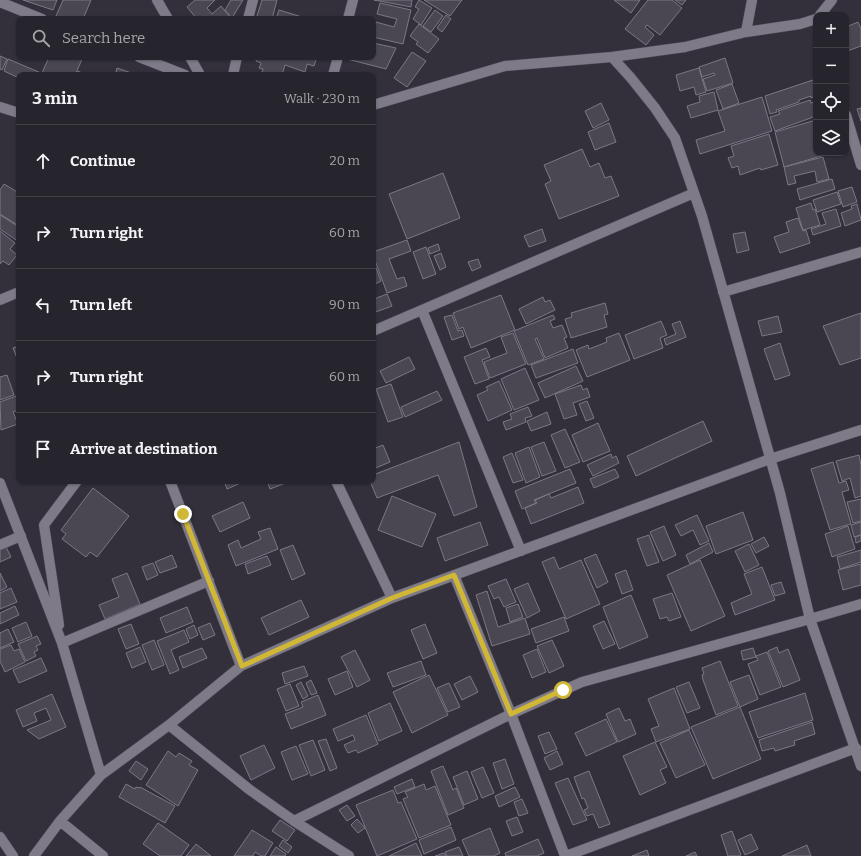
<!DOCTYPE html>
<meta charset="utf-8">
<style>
:root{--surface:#26242c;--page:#323038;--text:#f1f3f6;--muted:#a4a4a9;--line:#424148}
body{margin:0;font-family:Bitter,serif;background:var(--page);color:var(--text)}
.controls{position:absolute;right:12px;top:12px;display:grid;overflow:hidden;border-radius:8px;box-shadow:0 1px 3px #0004}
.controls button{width:36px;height:36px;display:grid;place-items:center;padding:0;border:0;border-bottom:1px solid var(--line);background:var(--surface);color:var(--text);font:20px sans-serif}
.stop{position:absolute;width:12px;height:12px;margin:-9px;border:3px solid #d1b736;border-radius:50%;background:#fff}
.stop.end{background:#d1b736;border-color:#fff;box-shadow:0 1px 4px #0008}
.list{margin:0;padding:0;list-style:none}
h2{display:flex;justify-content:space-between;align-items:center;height:52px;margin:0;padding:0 16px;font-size:17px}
h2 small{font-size:13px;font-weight:400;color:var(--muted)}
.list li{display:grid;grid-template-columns:26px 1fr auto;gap:12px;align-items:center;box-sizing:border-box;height:72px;padding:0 16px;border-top:1px solid var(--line)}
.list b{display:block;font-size:15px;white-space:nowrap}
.list em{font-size:13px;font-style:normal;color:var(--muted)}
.icon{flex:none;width:22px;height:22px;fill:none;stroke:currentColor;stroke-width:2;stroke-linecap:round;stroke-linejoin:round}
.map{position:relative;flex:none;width:861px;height:856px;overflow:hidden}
.search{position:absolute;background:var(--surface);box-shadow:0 1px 3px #0004;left:16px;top:16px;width:360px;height:44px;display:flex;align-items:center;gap:10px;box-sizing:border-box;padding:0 14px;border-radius:8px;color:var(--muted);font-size:15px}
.panel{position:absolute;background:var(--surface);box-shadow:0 1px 3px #0004;left:16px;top:72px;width:360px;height:412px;border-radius:8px}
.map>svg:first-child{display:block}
.building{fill:#4a4753;stroke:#7b7884}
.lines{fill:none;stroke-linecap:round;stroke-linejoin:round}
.minor-casing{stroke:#4e4c55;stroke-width:11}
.minor{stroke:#7e7a87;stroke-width:10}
.route{stroke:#d1b736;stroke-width:5}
</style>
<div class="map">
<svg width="861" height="856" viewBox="0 0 861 856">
<rect width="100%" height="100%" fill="#33303b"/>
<path class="building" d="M23,0H57L53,10Z
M63,0H91L83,19H64L56,16Z
M195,0H215L207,8L212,14L221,6L230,17L228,19H197L187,7Z
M231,0H243L232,18L225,10Z
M262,0H277L272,19H256Z
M374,0H412L411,7Z
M419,0L432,8L421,25L413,19L419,9L415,7Z
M424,0H462L450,16Z
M614,0H640L631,13Z
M648,0H672L682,8L660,35L647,25L645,27L654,35L646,45L625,29Z
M675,0H686L682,5Z
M380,3L411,10L403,44L373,37L376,22L394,27L397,19L377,14Z
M279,10L302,17L301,19H276Z
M435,10L443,16L431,32L423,26Z
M446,15L451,19L442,32L437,28Z
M858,22L861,29V46L847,51L846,48V27Z
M419,24L439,39L428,53L416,44L418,42L410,36Z
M373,43L396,48L386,69L347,59V57H373Z
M412,52L426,61L407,87L394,78Z
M0,56L7,59L2,70L0,69Z
M49,57H83L75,75H46L42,73Z
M257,57H317L314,66L307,64L305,72L285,65L282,75L277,74V75H261L263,69L259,68L261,63L256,61Z
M725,58L733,83L707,91L703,79L715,75L714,73L702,77L699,67Z
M8,59L41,73L40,75H19V78L4,71Z
M117,68L137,75H115Z
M699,68L706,92L696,95L694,87L680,91L676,75Z
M78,71L86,75H76Z
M816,79V96L811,98V96L799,100V102L776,110L777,112L770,114L765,96Z
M732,84L739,103L723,109L716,90Z
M714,92L718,110L691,118L687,106L700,102L699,96Z
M762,97L772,131L700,154L696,140L725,131L718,111Z
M810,100L811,103L816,101V116L775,131L770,117L780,114L778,111Z
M601,103L609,120L593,128L585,111Z
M861,108V121L857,109Z
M816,120V153H831L784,167L775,132Z
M609,123L616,142L595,150L588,132Z
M769,134L778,165L761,170L760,168L740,175L738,166L732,168L728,158L734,156L731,146Z
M582,149L590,167L599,163L605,178L611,176L619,196L559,219L545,184L551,181L544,165Z
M823,157L829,179L817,182L815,171L794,176L796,183L788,185L784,167Z
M443,173L460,218L407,239L389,194Z
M832,179L835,189L800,200L797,189Z
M4,184L19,193V226L0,214V190Z
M852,187L857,202L843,207L838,191Z
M837,192L841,204L817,212L813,200Z
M811,203L813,210L815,209L820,225L803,230L796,208Z
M857,204L861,220L845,226L841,213L852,209L851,206Z
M836,209L841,226L813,235L811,229L826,224L822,213Z
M0,215L19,227V242L0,229Z
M798,218L803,231L806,230L810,243L780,253L774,237L789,232L786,222Z
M542,229L546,241L529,247L524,236Z
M0,231L15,243L10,249L17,255L9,265L3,261L0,264Z
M745,232L749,250L737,253L733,234Z
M407,240L411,251L389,259L397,279L404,277L407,286L387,293L373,255V252Z
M438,244L440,250L430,254L428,248Z
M426,247L436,274L423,279L413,252Z
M441,253L446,267L440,270L434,256Z
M478,259L481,267L472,271L468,262Z
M373,260L381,281L373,285Z
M387,294L392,306L373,313V306L376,304L374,299Z
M501,295L515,330L471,348L463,327L459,329L453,313Z
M543,297L545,302L550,300L555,310L526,324L519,309Z
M605,303L608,314L604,315L607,327L571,338L565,319L572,317L571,313Z
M861,313V358L840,365L823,326Z
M452,315L458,331L462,330L464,336L452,340L444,317Z
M553,315L555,319L550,321L553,328L562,325L567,337L564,338L568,348L545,358L537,338L535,339L544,359L528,365L514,331Z
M778,316L782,332L762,336L758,321Z
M661,321L667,335L660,338L663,348L634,359L625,335Z
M680,321L686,337L666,345L664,339L676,334L672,324Z
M513,333L526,364L490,378L484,362L507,353L501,337Z
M619,333L630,360L587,377L576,350L588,345L589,349L607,342L606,338Z
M780,343L790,375L775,380L764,349Z
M19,346V363L13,348Z
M486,348L490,357L482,360L489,379L475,384L464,357Z
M573,349L578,363L536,378L531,365Z
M409,357L415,369L386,383L380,371Z
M576,366L583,381L545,398L538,383Z
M525,368L539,400L514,410L501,379Z
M7,375L14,395L0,400V377Z
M499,381L512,410L488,421L477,395L488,390L486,387Z
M391,384L403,417L388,422L376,389Z
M581,385L583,390L587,388L590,397L573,403L577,415L564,419L555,394Z
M437,391L442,400L405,417L401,407Z
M19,395V413L18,410L13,412L18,424L1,430L0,402Z
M587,401L594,418L586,421L579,404Z
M528,407L532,416L525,418L526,422L506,430L503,422L512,419L510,414Z
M547,412L551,424L531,431L527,421Z
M703,421L712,441L636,476L627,456Z
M598,423L610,451L583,462L572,435Z
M565,429L580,462L565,468L551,435Z
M459,442L477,507L454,516L438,475L377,498L370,481H373V475Z
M544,442L556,471L542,476L531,447Z
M383,445L390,462L373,469V449Z
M529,447L540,477L526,483L515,453Z
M512,453L523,480L513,483L503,457Z
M611,454L612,458L616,456L619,463L593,476L587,465Z
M859,455L861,465V496L855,498L850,478L842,481L836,461Z
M833,462L839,483L846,481L849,490L842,492L851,524L830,530L811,469Z
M570,469L576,483L534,500L536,503L522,509L515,491Z
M615,469L619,477L594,488L590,479Z
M224,481H245L227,489Z
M267,481H291L270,489Z
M578,487L584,503L531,524L525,508L537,503L535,500L549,494L551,498Z
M93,488L129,516L97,557L90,552L86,557L62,539L66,534L61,530Z
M392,496L436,514L422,547L378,530Z
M861,499V521L853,523L847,502Z
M243,502L250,518L220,532L212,516Z
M743,512L753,540L716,554L706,526Z
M697,515L709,541L700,545L693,530L681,536L675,525Z
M480,522L488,545L445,561L437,538Z
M861,522V535L854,537L851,525Z
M664,526L676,555L663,561L650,532Z
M848,526L855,549L832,557L825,534Z
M270,528L278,549L236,566L228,545L238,540L241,548L261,539L258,532Z
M649,535L659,562L647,566L637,539Z
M861,535V541L856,543L855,537Z
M764,537L769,546L756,553L751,544Z
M709,543L713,552L690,564L686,555Z
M749,544L759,565L745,572L735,551Z
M5,545L11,557L0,562V547Z
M293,545L305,574L292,580L280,550Z
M861,550V562L840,569L837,557Z
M596,554L608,582L597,588L584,559Z
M172,555L177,567L160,573L155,562Z
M267,556L271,565L248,574L245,564Z
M554,557L559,569L581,560L600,604L566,619L542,562Z
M700,560L725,616L691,631L667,575Z
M153,563L158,575L147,580L142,567Z
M861,564V585L843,590L838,570Z
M762,567L775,600L735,615L731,603L752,594L744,574Z
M626,570L633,590L622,594L615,574Z
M0,573L7,587L0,591Z
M127,573L140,604L105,619L99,605L119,597L112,579Z
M506,579L516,602L504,607L499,597L494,599L488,586Z
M781,582L785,593L775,596L771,585Z
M528,583L540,611L527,618L514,589Z
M11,588L17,602L0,609V593Z
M487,591L498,627L525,618L530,634L492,646L476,595Z
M672,593L681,617L669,621L667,617L660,619L653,599Z
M631,595L648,637L619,649L603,607Z
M301,600L309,617L269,635L261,618Z
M518,604L523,617L510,622L506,608Z
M15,606L19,615L0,624V613Z
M187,607L193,622L166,633L160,618Z
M564,617L569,631L536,643L531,629Z
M604,621L615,644L603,649L593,626Z
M26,622L32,636L18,642L12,628Z
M210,623L215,635L203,640L198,628Z
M131,624L139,644L126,649L118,629Z
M425,624L437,653L423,659L411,630Z
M194,625L198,635L190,639L186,629Z
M8,629L14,642L0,648V633Z
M184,630L189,642L171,650L179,670L170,674L157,641Z
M37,636L41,644L36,646L38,650L34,652L36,656L26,661L18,644Z
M154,640L164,665L152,670L142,645Z
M552,640L564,666L549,673L537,646Z
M11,645L14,651L19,649L25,662L5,672L0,661V649Z
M140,647L146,662L132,668L126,653Z
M777,647L779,653L788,649L800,680L783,687L768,651Z
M202,648L207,658L183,668L179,657Z
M753,648L756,657L743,660L741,651Z
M537,649L546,672L532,678L523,655Z
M355,650L370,680L357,687L341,657Z
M767,652L781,687L760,695L748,664L758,660L756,656Z
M41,658L47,671L19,683L13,670Z
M421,661L426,675L393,687L387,673Z
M720,661L738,706L716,715L703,680L702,675L704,674L702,668Z
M304,666L308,676L285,684L282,673Z
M347,671L353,687L335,695L328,679Z
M429,675L448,715L412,733L393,692Z
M749,675L758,699L740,707L730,682Z
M470,676L478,692L462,700L454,684Z
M311,680L317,693L311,695L306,683Z
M301,682L308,696L303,699L296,685Z
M689,682L700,708L687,713L676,687Z
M449,683L460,707L448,712L437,688Z
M290,684L299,706L286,711L277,689Z
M674,688L690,729L656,742L651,729L659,726L648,699Z
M805,693L813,720L758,738L749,712Z
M52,694L66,727L39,739L27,730L51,720L46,708L34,713L37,721L23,727L16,710Z
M318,695L326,715L291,729L285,714L303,707L301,702Z
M390,703L402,731L379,741L368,713Z
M740,707L761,759L713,779L691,727Z
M619,708L625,721L630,719L636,734L618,742L606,714Z
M366,715L378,744L358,753L356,750L348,753L344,745L355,740L353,735L338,741L333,729Z
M606,719L617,742L586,756L575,733Z
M812,722L815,734L794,741L795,745L775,751L774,748L762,751L759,740Z
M689,730L705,765L676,778L660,743Z
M549,732L557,749L545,754L538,736Z
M326,739L337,768L330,771L318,741Z
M313,740L325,770L311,776L299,745Z
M655,742L667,767L660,770L666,783L640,795L623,756Z
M264,745L275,768L251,780L240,756Z
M296,746L308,774L292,780L281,752Z
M168,751L176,757L179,753L192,761L189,765L198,770L178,806L146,785Z
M557,751L563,764L550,770L544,758Z
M505,759L514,784L502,789L493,763Z
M136,761L148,769L141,780L129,771Z
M443,766L453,790L456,788L464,808L448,815L431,771Z
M483,767L494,793L482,798L471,772Z
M467,771L478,799L464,805L453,777Z
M589,771L610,824L599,828L593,814L587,816L584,810L588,808L584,798L582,799L574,777Z
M568,778L587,820L573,825L555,783Z
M412,779L415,787L397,794L394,787Z
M126,784L135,789L136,787L139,788L140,787L175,806L165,823L119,797Z
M424,784L426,790L435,786L451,825L419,838L403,799L408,797L405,792Z
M515,787L520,797L499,807L495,796Z
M393,790L398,803L401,802L417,839L377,856L356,805Z
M522,799L528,813L519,816L514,802Z
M347,805L355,816L347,821L339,810Z
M517,817L523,832L512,836L506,821Z
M357,819L365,828L358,833L351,825Z
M280,820L295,830L287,841L272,831Z
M158,823L189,845L181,856H160L143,844Z
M451,827L456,840L424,854L419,840Z
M490,828L500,853L494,856H469L462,840Z
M252,830L273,843L265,856H261L255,852L253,856H234Z
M732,831L741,855L739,856H728L721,835Z
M751,834L758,849L745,855L738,840Z
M538,839L544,853L537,856H506L505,853Z
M283,840L292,847L288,853L279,846Z
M416,843L422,856H389Z
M196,844L211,856H186Z
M807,845L811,856H782Z
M276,847L286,854L285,856H270Z
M459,847L463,856H447L445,852Z
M647,850L649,856H632Z
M695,852L697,856H686Z
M444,853L446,856H435Z"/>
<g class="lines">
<defs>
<path id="minor" d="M157,0L168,19
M0,2L42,19
M820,15L832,0
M248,19L253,0
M348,19L353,0
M746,32L752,0
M139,57L185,75
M190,57L200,75
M612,57L631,78L655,108L675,138L702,216L780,493L810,619L861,766
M233,75L237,57
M333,75L338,57
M373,105L505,66L612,57L685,47L746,32L800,24L816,19
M0,107L19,113
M846,115L861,165
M723,292L861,252
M0,300L19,292
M422,310L521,551
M373,331L694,193
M170,481L241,666
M336,481L392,598
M0,483L62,643L101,775
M0,545L21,536
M454,575L511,714L565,856
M59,625L44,525L77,481
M62,643L209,581
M169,725L250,790L294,821L349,856
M60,821L103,856
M294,821L511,714L582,682L810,619L861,604
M0,837L13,856
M34,856L60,821L101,775L169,725L241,666L392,598L770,459L861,430
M566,856L856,748"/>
</defs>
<use href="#minor" class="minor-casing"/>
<use href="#minor" class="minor"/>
</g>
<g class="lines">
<path class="route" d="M183,514L242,666L392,598L454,575L511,714L563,690"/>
</g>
</svg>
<div class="controls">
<button>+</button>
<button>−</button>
<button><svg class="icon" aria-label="locate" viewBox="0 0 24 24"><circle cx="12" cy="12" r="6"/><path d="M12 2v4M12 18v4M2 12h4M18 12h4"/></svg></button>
<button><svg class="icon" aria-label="layers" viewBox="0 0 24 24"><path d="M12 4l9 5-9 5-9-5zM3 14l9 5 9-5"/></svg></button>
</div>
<div class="stop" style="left:563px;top:690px"></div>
<div class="stop end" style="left:183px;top:514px"></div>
<div class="search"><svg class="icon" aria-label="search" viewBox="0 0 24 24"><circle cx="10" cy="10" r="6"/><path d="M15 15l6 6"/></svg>Search here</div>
<section class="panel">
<h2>3 min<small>Walk · 230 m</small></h2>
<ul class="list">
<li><svg class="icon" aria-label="ahead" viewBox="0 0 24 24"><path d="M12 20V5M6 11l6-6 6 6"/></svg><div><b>Continue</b></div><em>20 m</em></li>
<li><svg class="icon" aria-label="right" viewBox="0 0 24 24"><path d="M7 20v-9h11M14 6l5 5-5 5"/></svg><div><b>Turn right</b></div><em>60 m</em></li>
<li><svg class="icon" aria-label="left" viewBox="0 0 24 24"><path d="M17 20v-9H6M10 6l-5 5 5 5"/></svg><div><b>Turn left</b></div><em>90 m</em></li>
<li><svg class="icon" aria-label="right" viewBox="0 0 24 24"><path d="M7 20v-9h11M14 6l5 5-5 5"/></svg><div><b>Turn right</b></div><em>60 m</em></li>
<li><svg class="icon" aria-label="arrive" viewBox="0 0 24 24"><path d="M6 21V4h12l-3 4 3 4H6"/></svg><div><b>Arrive at destination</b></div></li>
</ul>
</section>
</div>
